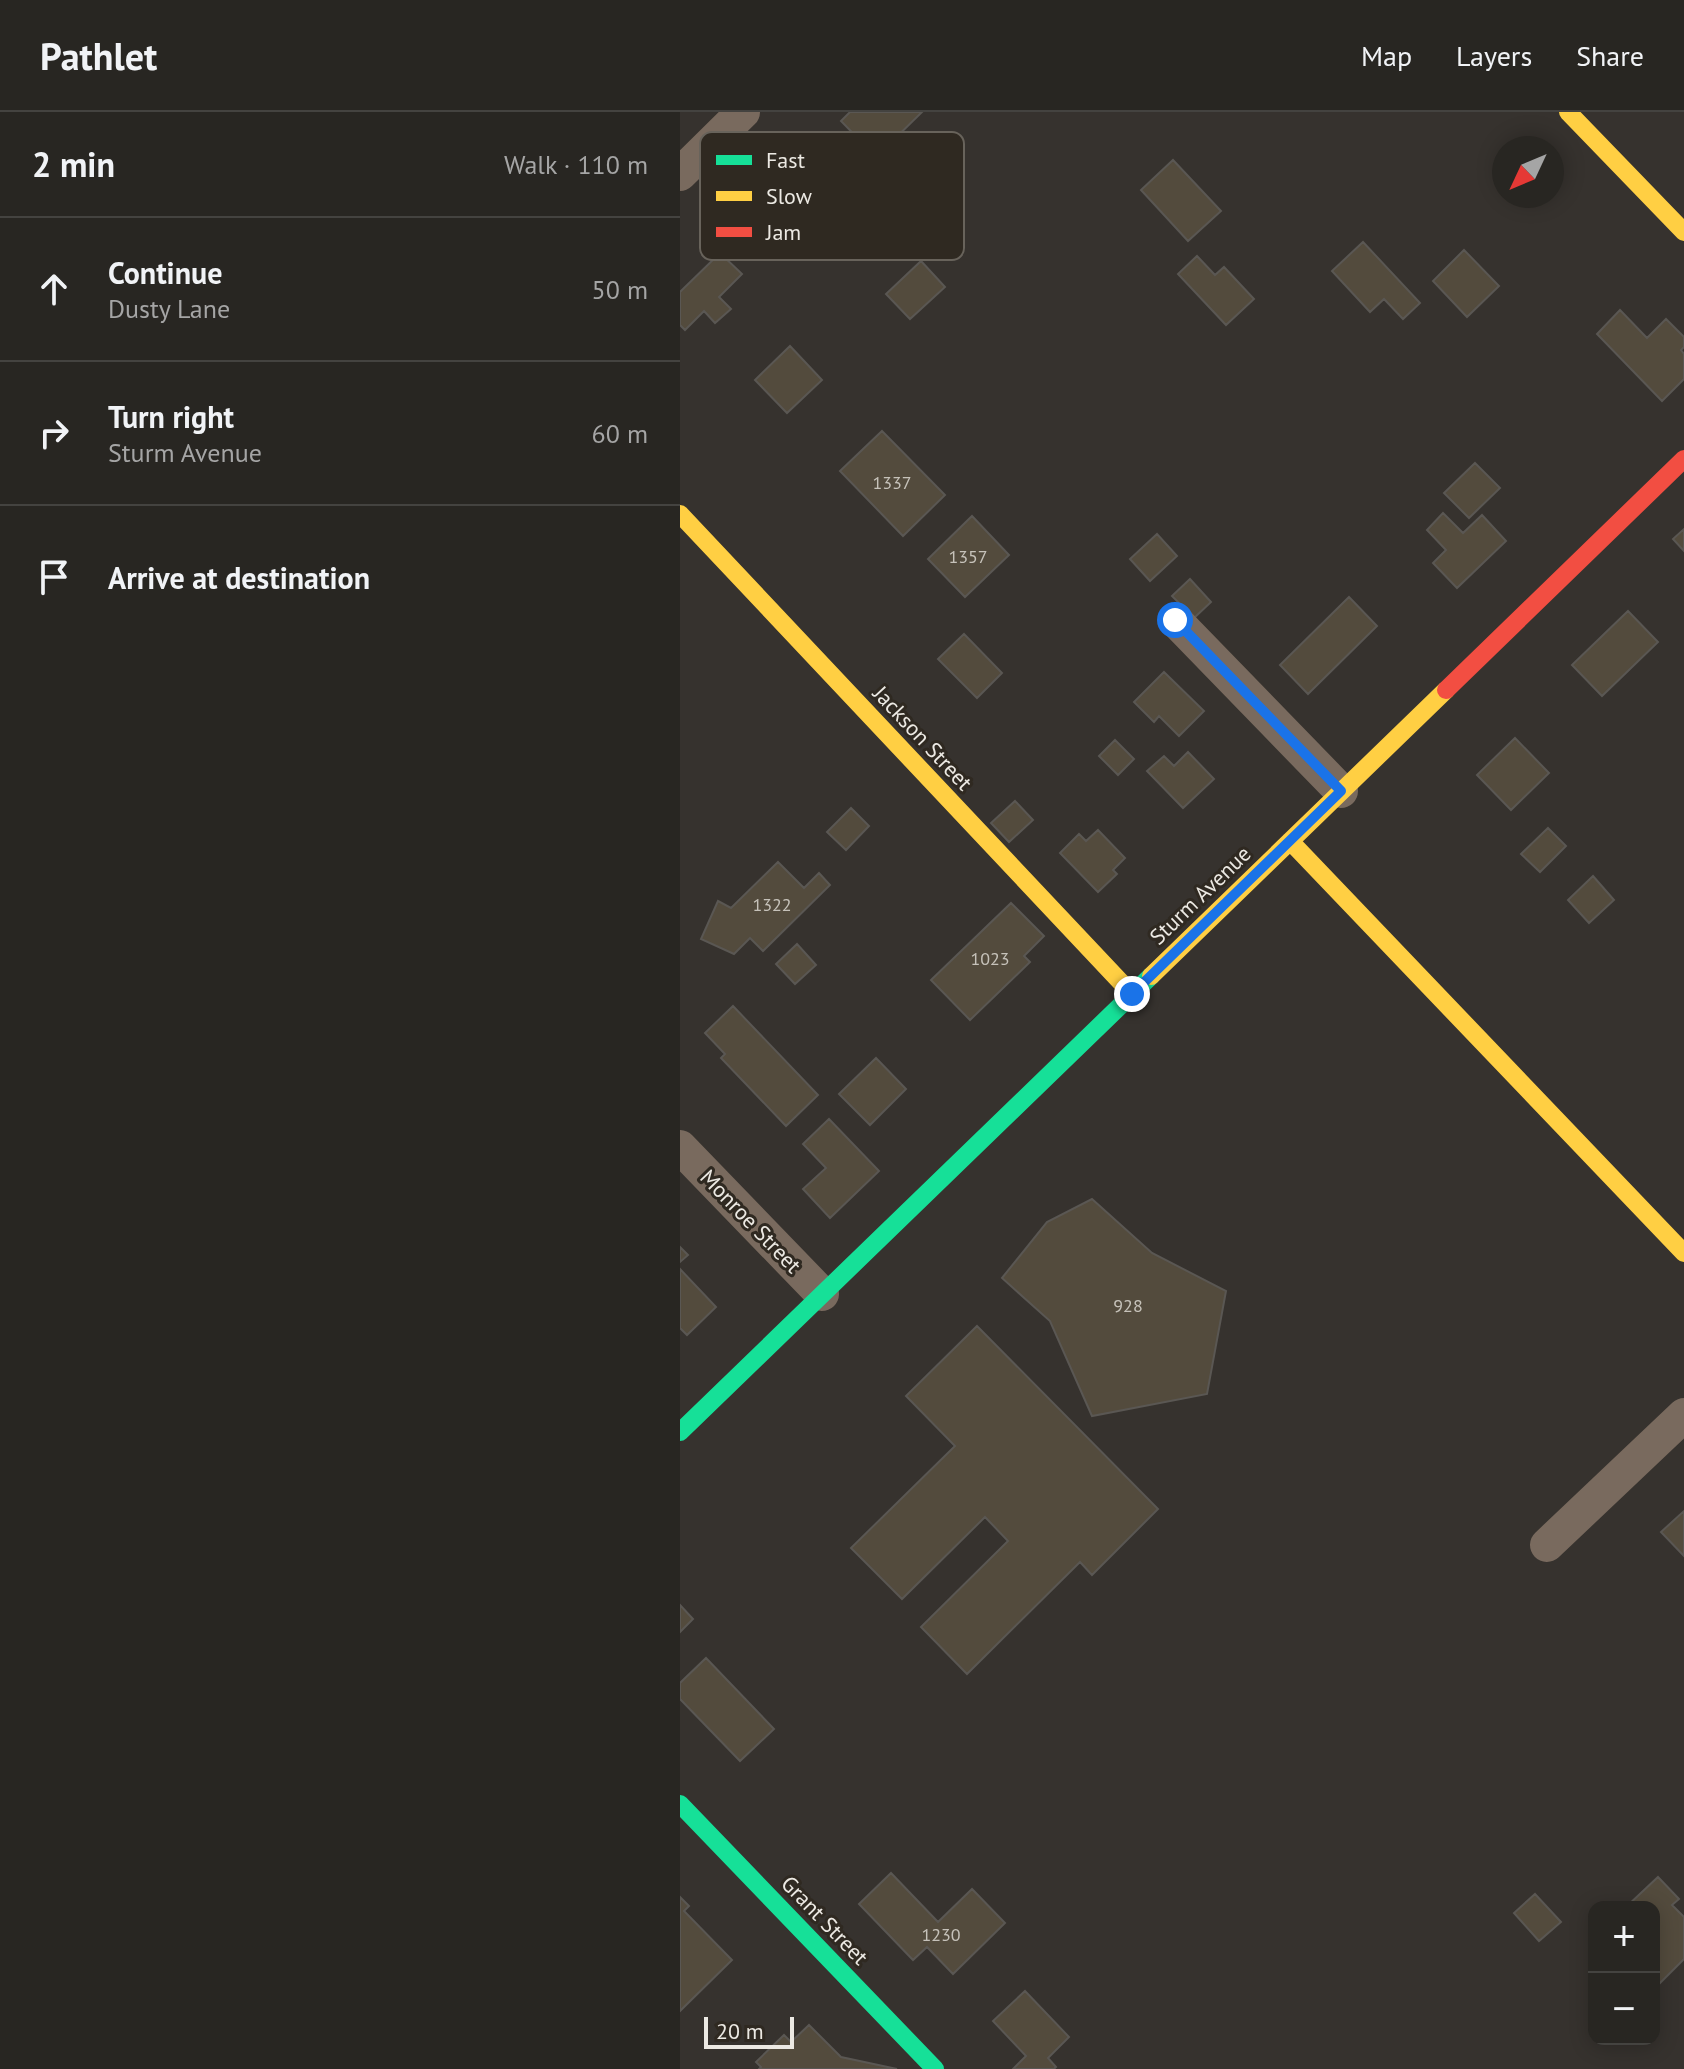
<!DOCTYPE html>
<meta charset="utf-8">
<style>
:root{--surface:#282622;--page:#302e2a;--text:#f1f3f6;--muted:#a5a5a5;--line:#444340}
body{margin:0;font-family:"PT Sans",sans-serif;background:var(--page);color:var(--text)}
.controls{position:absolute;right:24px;bottom:24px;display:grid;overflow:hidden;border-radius:16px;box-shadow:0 4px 20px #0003}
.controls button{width:72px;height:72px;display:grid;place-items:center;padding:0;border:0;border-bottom:2px solid var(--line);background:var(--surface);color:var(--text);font:40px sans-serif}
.compass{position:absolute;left:812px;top:24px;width:72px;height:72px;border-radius:50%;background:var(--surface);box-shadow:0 4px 20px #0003;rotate:226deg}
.scale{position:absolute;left:24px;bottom:20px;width:90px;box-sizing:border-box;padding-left:8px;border:4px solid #ece9e3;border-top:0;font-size:22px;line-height:28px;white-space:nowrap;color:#ece9e3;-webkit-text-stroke:6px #2f2921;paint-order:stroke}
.stop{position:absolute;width:24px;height:24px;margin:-18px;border:6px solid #1a73e8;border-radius:50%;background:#fff}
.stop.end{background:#1a73e8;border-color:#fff;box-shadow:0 2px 8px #0008}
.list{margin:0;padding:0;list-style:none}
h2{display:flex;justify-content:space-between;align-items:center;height:104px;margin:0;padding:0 32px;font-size:34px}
h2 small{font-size:26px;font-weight:400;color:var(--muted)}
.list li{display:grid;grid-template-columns:52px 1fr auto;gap:24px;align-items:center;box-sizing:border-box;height:144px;padding:0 32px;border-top:2px solid var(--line)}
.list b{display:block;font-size:30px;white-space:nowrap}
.list p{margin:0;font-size:26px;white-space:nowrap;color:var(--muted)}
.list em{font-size:26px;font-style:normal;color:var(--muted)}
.icon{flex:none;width:44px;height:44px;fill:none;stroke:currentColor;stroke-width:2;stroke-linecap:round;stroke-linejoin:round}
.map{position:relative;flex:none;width:1004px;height:1957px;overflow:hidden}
header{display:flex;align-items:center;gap:48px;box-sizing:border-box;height:112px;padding:0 40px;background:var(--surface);border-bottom:2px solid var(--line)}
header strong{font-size:38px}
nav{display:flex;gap:44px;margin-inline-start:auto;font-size:28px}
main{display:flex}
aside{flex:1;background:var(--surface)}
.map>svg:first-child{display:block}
.building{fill:#534b3d;stroke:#5a5753;stroke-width:2}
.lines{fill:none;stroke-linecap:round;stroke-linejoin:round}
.street{stroke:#796a5e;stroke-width:34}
.fast{stroke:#16e098;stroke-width:18}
.slow{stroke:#ffcf43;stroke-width:18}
.jam{stroke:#f24e42;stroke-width:18}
.route{stroke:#1a73e8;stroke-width:10}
.labels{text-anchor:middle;stroke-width:6;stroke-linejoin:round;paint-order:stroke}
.number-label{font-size:18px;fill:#c6c2ba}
.street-label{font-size:22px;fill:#ece9e3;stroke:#2f2921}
.key{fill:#2f2921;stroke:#68635b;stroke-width:2}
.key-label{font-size:22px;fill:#ece9e3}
</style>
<header>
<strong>Pathlet</strong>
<nav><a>Map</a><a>Layers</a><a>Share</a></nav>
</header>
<main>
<aside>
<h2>2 min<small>Walk · 110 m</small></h2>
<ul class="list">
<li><svg class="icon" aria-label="ahead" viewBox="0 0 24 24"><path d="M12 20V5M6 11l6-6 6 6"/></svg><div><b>Continue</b><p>Dusty Lane</p></div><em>50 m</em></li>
<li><svg class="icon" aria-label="right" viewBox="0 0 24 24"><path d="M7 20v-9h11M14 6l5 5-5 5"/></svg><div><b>Turn right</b><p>Sturm Avenue</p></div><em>60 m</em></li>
<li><svg class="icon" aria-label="arrive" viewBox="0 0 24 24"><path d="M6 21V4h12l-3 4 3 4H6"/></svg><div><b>Arrive at destination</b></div></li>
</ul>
</aside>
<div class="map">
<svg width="1004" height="1957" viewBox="0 0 1004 1957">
<rect width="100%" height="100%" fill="#36322e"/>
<path class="building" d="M170,0H242L196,45L161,9Z
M493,48L541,99L508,129L461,78Z
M683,130L740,191L723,207L704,187L690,200L652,159Z
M784,138L819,174L787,205L753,169Z
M40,141L62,162L39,185L51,197L35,211L24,199L5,218L0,213V180Z
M517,144L535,163L544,155L574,187L546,213L498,162Z
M241,149L265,175L230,207L206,182Z
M940,198L967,226L986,207L1004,225V235L1001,238L1004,242V267L982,289L917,222Z
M110,234L142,268L107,301L75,268Z
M202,319L265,383L223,424L160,359Z
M795,351L820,376L789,406L764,381Z
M763,401L783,421L802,403L826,429L777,476L753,451L766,438L747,418Z
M292,404L329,443L285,485L248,447Z
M1004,417V439L993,427Z
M477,422L497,444L470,469L450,447Z
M510,467L531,490L514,506L492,484Z
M669,485L697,514L628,582L600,553Z
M948,499L978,530L922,584L892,553Z
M284,522L322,561L297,586L258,547Z
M484,560L524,599L499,624L479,604L474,610L454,590Z
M835,626L869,661L831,698L797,663Z
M435,628L454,647L438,663L419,644Z
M508,640L534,667L503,696L467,659L484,644L494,654Z
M335,689L353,708L329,730L311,711Z
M171,696L189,714L166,738L147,720Z
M868,716L886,734L860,760L841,742Z
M418,718L445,746L433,758L437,762L418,780L380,741L399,722L406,729Z
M98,750L124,776L139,761L150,773L83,839L70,826L54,842L21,827L38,789L51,796Z
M913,764L934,788L909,811L888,788Z
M331,791L364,824L344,844L350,850L290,908L251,868Z
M117,832L136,853L115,872L96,852Z
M53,894L138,983L106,1014L41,946L45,942L25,921Z
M196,946L226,977L190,1013L159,982Z
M149,1007L199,1059L150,1106L123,1077L146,1056L123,1032Z
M412,1087L472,1141L546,1179L527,1282L412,1304L370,1209L322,1166L367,1110Z
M0,1135L8,1143L0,1150Z
M0,1157L36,1195L7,1223L0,1216Z
M297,1214L478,1397L412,1463L400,1450L287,1562L241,1515L328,1429L305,1405L222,1487L171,1436L275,1334L226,1284Z
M1004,1399V1444L981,1420Z
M0,1493L13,1507L0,1520Z
M26,1546L94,1617L60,1649L0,1587V1571Z
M211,1761L258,1810L292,1777L325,1811L273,1862L247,1835L233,1848L179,1792Z
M978,1765L999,1787L992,1793L1004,1805V1847L980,1871L974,1865V1795H946Z
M855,1782L881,1810L859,1829L834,1801Z
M0,1785L9,1794L4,1799L52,1848L0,1899Z
M345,1879L389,1925L368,1946L376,1955L374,1957H333L346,1944L313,1909Z
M129,1913L161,1945L217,1957H79L81,1955L76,1950L104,1923L111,1930Z"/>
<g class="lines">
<path class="street" d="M0,62L63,0
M495,508L661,679
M0,1035L142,1182
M867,1433L1004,1303"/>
<path class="fast" d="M0,1320L471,864
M0,1692L255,1957"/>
<path class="slow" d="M888,0L1004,120
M0,402L452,882
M610,729L1004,1141
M471,864L766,578"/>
<path class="jam" d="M766,578L1004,347"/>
</g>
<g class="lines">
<path class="route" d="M452,882L661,679L495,508"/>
</g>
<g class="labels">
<g class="number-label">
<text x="212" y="377">1337</text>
<text x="288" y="451">1357</text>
<text x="92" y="799">1322</text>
<text x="310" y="853">1023</text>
<text x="448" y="1200">928</text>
<text x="261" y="1829">1230</text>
</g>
<g class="street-label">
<text transform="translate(243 626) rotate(47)" y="8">Jackson Street</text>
<text transform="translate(520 783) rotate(-44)" y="8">Sturm Avenue</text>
<text transform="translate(71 1109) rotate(46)" y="8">Monroe Street</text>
<text transform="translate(145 1808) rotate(46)" y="8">Grant Street</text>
</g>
</g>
<rect x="20" y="20" width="264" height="128" rx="12" class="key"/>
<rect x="36" y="43" width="36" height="10" fill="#16e098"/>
<rect x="36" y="79" width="36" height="10" fill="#ffcf43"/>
<rect x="36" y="115" width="36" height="10" fill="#f24e42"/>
<g class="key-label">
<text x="86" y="56">Fast</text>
<text x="86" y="92">Slow</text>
<text x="86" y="128">Jam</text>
</g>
</svg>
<div class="controls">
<button>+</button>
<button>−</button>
</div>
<svg class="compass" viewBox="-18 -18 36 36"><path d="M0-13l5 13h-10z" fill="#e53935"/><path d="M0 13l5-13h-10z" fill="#a5a5a5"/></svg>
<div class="scale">20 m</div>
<div class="stop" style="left:495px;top:508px"></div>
<div class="stop end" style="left:452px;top:882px"></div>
</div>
</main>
